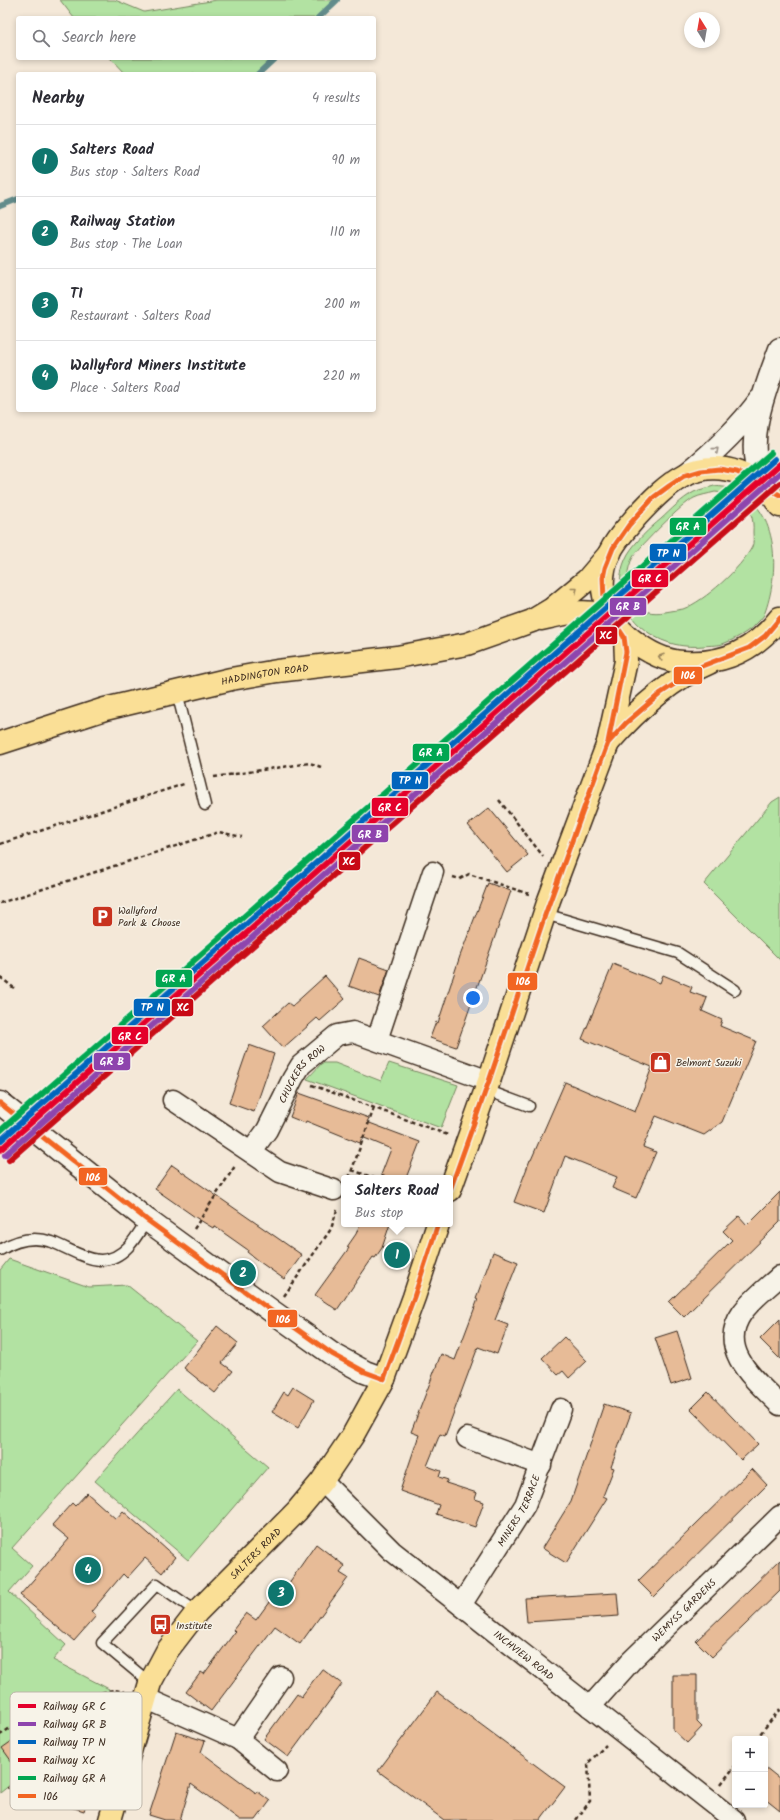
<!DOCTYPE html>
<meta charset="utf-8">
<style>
:root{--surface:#fff;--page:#f7f7f7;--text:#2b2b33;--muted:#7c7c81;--line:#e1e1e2;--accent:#0f766e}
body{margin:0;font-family:Kalam,sans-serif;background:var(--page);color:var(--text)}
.controls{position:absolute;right:12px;bottom:12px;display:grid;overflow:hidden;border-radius:4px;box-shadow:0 2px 6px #0003}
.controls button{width:36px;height:36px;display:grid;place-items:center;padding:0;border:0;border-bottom:1px solid var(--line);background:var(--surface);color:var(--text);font:20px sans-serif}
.compass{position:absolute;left:684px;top:12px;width:36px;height:36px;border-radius:50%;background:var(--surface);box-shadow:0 2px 6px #0003;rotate:349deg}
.you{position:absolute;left:473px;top:998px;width:14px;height:14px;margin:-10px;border:3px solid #fff;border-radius:50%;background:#1a73e8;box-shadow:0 0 0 6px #1a73e833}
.badge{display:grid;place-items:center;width:26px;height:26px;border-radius:50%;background:var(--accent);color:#fff;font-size:13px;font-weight:700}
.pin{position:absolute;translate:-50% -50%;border:2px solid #fff;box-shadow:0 1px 4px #0006}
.popup{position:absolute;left:341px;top:1175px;width:112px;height:52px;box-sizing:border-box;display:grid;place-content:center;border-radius:4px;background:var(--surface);filter:drop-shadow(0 1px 3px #0005);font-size:13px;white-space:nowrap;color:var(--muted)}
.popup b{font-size:15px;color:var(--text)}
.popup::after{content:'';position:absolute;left:50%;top:100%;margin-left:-8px;border:8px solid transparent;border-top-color:var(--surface)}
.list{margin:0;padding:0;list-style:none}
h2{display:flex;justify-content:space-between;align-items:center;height:52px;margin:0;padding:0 16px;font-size:17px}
h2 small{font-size:13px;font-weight:400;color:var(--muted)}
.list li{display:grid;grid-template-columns:26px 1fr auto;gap:12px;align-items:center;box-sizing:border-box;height:72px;padding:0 16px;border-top:1px solid var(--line)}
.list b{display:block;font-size:15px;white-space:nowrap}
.list p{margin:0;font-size:13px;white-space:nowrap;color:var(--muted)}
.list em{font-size:13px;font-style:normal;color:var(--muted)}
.icon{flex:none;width:22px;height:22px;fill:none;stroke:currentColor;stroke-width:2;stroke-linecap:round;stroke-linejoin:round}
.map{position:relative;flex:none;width:780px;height:1820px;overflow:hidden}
.search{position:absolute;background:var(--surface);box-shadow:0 2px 6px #0003;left:16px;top:16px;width:360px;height:44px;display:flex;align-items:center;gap:10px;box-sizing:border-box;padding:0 14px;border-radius:4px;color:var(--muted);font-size:15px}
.panel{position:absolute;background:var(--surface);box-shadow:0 2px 6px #0003;left:16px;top:72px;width:360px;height:340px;border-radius:4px}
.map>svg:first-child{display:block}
.green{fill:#b2e2a2;stroke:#768660;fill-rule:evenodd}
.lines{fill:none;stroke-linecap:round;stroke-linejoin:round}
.stream{stroke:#628c8b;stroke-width:6}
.building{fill:#e7bb97;stroke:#3b2a1e}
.lane-casing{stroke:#3b2a1e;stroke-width:13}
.street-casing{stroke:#3b2a1e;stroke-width:23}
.secondary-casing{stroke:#3b2a1e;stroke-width:25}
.primary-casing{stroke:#3b2a1e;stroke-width:25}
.path{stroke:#3b2a1e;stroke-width:2.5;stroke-dasharray:4 3;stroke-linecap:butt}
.lane{stroke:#f7f3e8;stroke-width:10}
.street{stroke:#f7f3e8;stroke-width:20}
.secondary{stroke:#f7f3e8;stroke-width:22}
.primary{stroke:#fadf96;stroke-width:22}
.bus-1-casing{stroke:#f7f3e8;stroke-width:8}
.bus-1{stroke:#f26522;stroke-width:5}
.rail-1-casing{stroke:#f7f3e8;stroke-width:9}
.rail-2-casing{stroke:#f7f3e8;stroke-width:9}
.rail-3-casing{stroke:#f7f3e8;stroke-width:9}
.rail-4-casing{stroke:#f7f3e8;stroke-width:9}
.rail-5-casing{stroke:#f7f3e8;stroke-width:9}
.rail-1{stroke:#e4002b;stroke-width:6}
.rail-2{stroke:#8e44ad;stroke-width:6}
.rail-3{stroke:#0065bd;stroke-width:6}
.rail-4{stroke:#c80815;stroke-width:6}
.rail-5{stroke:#00a651;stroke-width:6}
.oneway{stroke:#998e83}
.oneway2{stroke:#9a845a}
.labels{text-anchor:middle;stroke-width:3;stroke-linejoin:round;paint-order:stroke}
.street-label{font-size:10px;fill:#3b2a1e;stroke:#f7f3e8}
.poi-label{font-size:10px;fill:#3b2a1e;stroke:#f7f3e8;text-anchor:start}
.key{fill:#f7f3e8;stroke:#bfb7ab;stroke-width:1}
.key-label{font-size:11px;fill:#3b2a1e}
.line-badge{stroke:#f7f3e8;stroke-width:1.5}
.badge-label{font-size:11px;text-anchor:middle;font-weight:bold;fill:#fff}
</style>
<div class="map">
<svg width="780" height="1820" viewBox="0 0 780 1820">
<rect width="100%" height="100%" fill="#f4e8d8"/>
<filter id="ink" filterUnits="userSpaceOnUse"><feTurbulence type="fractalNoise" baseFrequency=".025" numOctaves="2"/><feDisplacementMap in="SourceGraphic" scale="8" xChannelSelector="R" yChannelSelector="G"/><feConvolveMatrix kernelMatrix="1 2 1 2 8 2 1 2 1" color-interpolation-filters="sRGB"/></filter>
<g filter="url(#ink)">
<path class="green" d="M60,0H115L144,12L217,0H338L319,18H74Z
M110,58H275L258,74H125Z
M714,486C721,487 729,487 735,489C780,511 780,573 764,615C755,628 738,638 725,643C719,646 710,645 704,646C684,648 665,644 649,633C622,615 612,583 628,554C636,541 649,529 661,519C671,510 681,499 694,492C700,489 708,488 714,486ZM715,492C739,494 755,506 753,532C753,536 754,543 752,547C741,568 705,601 683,609C677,610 671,611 665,612C640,616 623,603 627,577C628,570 630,562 633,557C641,545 682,504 694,498C700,495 708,494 715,492Z
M780,797V960L704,884L772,802Z
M322,1063H335L381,1081L389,1063L458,1085L441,1128L307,1079Z
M9,1259L89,1287L127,1285L197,1341L12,1548L32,1566L9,1592L66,1645L53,1660L109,1689L110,1705L0,1793V1270Z
M177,1389L268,1467L188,1560L95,1481Z"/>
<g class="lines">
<path class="stream" d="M318,18L337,0
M258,74L275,58
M0,206L18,199"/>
</g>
<path class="building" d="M489,808L528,855L507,872L468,825Z
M488,883L511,891L456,1047L430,1038L436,1022L438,1023L460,956Z
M359,958L389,969L379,997L349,986Z
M613,964L660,983L663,975L692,987L690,992L707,998L702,1011L722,1020L720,1026L756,1041L722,1122L704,1135L656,1116L643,1147L656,1152L636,1198L612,1188L617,1177L565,1156L544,1213L514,1202L530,1160H531L565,1082L635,1112L652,1067L582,1039Z
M325,976L345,999L320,1021L317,1018L283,1048L263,1026L288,1003L292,1006Z
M249,1045L274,1054L254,1112L229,1103Z
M299,1093L369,1118L367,1122L420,1142L406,1178H390L381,1175L391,1149L362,1137L360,1143L306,1121L305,1123L290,1117Z
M172,1165L302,1255L284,1279L257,1260L247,1252L248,1250L214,1226L213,1228L195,1217L155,1189Z
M780,1192V1222L684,1317L669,1302L732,1240L723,1231L739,1216L747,1225Z
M360,1224H390L382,1248L375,1258L373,1257L337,1310L315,1295L349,1248L347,1247L356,1234Z
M493,1252L518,1262L495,1320L508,1325L497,1354L478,1347L445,1436L440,1434L427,1466L441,1471L439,1477L448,1480L446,1483L477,1493L475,1499L484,1502L475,1527L436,1514L439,1505L400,1491L419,1435L411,1432L441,1354L455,1360L478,1299L476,1298Z
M780,1319V1359L760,1339Z
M217,1326L238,1343L222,1363L233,1371L215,1393L184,1368Z
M677,1331L692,1378L671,1385L655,1338Z
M564,1337L587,1361L569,1378L563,1371L558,1375L542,1358Z
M293,1387L314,1400L298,1428L272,1412L284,1392L288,1395Z
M708,1392L758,1444L741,1460L691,1409Z
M604,1404L631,1413L611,1467L614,1468L603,1496L607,1498L566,1563L542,1548L571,1501Z
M752,1469L767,1485L654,1597L638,1581Z
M87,1493L116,1519L123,1511L175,1557L162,1573L145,1558L127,1578L123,1574L91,1612L96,1616L74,1641L20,1595L69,1539L52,1525L72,1503L75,1506Z
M316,1544L345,1566L340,1573L348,1578L300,1644L275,1626L211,1711L186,1692L201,1672L204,1674L235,1632L233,1630L246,1613L256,1620L280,1587L284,1590Z
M780,1560V1591L712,1657L696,1641Z
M617,1593L619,1616L527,1622L525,1598Z
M322,1669L342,1684L288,1757L264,1739L297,1694L301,1697Z
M673,1675H697V1722L702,1727L687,1743L673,1730Z
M437,1692L565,1787L540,1820H444L378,1771Z
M120,1697L112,1732L77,1761L96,1767L84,1811L7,1788L22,1776L2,1748L33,1726L52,1752Z
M176,1732L205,1741L201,1752L256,1793L257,1791L270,1801L256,1820H240L191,1784L180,1820H165L149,1815Z
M765,1767L780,1779V1811L765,1799Z"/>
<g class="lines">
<defs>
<path id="lane" d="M177,692L205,805
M545,914L678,953L735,990
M486,1090L529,1106
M0,1250C16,1240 34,1236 52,1242C78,1252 102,1274 128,1247C135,1240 141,1229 147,1220
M150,1683L102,1643L157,1584L197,1612"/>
<g id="street">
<path d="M377,1040L433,872"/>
<path d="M173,1100L280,1172L334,1190"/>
<path id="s1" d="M251,1152L267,1130L293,1078L301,1065L337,1035L353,1032L489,1081"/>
<path d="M780,1276C768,1287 752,1299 742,1313C716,1350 756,1381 780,1405"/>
<path d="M467,1438L541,1465"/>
<path id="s2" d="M322,1481L392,1551L734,1820"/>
<path id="s3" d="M461,1605L525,1505L561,1409"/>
<path d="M145,1698L238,1739L277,1771"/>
<path id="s4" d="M590,1707L631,1661L780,1516"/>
<path d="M238,1739L281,1677"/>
</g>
<path id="secondary" d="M686,475C714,452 739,429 760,400
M762,484C743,441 765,390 780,349
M0,1103L147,1220L273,1312L332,1354L365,1372L384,1379"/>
<g id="primary">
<path d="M780,506C760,475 720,458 685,475C666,485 651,501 637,516C627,528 616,539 610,552C595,583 604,619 631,639C646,651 663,661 683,662C724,665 755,650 780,618"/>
<path d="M541,619C564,614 589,607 612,618"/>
<path id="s5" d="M0,743L105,709L231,679L277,671L397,657L467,644L532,621L552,609L587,580L610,553"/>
<path d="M608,743C636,711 669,680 709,663"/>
<path d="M450,1190L489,1081L549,900L608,743L626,661L625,635"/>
<path id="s6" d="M110,1820L150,1683L167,1651L197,1612L297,1511L322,1481L353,1435L384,1379L414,1297L438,1224"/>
</g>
</defs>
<use href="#lane" class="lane-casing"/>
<use href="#street" class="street-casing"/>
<use href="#secondary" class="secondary-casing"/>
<use href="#primary" class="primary-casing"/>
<path class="path" d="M214,777L310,763L321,767
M499,800L543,856
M0,844L184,784
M453,877L460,879L469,874L529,894
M0,903L219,832L242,837
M0,977L14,988
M312,1085L448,1135
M352,1170L374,1178
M349,1178L374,1108
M194,1229L235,1166
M284,1296L331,1229L337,1210
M0,1735L33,1712L73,1698L114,1690L125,1692
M756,1739L780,1709
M721,1784L735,1766
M576,1820L590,1801L588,1763L606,1745"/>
<use href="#lane" class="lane"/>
<use href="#street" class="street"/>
<use href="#secondary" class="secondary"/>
<use href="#primary" class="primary"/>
<defs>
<path id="bus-1" d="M606,748L608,743L626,723L661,693L702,666L749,648L765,636L780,618
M0,1103L147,1220L273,1312L332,1354L365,1372L384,1379
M450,1190L489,1081L545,915L608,742L626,652L624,637L612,619L604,599L603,578L605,568L613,548L629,525L654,497L669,486L684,476L701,471L719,469L737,472L780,495
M384,1379L414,1297L438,1224"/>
</defs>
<use href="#bus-1" class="bus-1-casing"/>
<use href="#bus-1" class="bus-1"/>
<defs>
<path id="rail-1" d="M0,1150L780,464"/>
<path id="rail-2" d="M5,1155L780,473"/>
<path id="rail-3" d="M0,1141L775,459"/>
<path id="rail-4" d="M9,1160L780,483"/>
<path id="rail-5" d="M0,1131L771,453"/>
</defs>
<use href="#rail-1" class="rail-1-casing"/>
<use href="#rail-2" class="rail-2-casing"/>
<use href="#rail-3" class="rail-3-casing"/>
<use href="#rail-4" class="rail-4-casing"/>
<use href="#rail-5" class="rail-5-casing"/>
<use href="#rail-1" class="rail-1"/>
<use href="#rail-2" class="rail-2"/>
<use href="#rail-3" class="rail-3"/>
<use href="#rail-4" class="rail-4"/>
<use href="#rail-5" class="rail-5"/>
</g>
<defs><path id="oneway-chevron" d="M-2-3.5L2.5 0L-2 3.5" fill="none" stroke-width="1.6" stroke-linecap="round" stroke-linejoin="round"/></defs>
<use class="oneway" href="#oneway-chevron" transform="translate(716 450) rotate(-41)"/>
<g class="oneway2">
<use href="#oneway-chevron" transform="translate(575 590) rotate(-39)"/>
<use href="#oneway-chevron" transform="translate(661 657) rotate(-162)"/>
</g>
</g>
<defs>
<symbol id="parking-square" viewBox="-11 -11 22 22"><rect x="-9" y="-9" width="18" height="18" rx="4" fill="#c8321e" stroke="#f7f3e8"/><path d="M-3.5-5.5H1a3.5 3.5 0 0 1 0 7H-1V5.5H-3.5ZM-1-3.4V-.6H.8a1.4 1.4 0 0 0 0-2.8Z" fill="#fff"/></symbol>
<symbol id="shop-square" viewBox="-11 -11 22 22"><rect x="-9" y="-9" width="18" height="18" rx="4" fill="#c8321e" stroke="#f7f3e8"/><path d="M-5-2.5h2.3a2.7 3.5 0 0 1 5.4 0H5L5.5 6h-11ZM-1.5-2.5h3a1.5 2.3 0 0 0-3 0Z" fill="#fff"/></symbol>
<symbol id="bus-square" viewBox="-11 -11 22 22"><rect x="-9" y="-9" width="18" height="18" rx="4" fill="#c8321e" stroke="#f7f3e8"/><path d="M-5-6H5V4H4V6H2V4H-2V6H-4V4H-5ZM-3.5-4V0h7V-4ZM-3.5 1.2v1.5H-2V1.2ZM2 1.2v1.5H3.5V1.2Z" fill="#fff"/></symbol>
</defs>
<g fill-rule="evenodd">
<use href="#parking-square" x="90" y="904" width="25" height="25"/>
<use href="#shop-square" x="648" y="1050" width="25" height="25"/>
<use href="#bus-square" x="148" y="1612" width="25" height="25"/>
</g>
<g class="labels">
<g class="street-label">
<text dy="4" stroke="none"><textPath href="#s5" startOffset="274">HADDINGTON ROAD</textPath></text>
<text dy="4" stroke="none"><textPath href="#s1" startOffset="94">CHUCKERS ROW</textPath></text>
<text dy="4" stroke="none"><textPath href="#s3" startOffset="111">MINERS TERRACE</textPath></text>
<text dy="4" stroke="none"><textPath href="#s6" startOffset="311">SALTERS ROAD</textPath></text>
<text dy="4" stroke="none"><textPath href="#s4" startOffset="135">WEMYSS GARDENS</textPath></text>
<text dy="4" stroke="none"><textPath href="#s2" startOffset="267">INCHVIEW ROAD</textPath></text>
</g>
<g class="poi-label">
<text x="118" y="914">Wallyford<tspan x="118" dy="12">Park &amp; Choose</tspan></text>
<text x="676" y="1066">Belmont Suzuki</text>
<text x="176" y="1629">Institute</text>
</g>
</g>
<rect x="10" y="1692" width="132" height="118" rx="6" class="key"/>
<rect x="18" y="1704" width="18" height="4" fill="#e4002b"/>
<rect x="18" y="1722" width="18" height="4" fill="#8e44ad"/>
<rect x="18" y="1740" width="18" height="4" fill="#0065bd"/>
<rect x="18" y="1758" width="18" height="4" fill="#c80815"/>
<rect x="18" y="1776" width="18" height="4" fill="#00a651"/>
<rect x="18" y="1794" width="18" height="4" fill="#f26522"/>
<g class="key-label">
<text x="43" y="1710">Railway GR C</text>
<text x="43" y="1728">Railway GR B</text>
<text x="43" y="1746">Railway TP N</text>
<text x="43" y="1764">Railway XC</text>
<text x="43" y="1782">Railway GR A</text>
<text x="43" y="1800">106</text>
</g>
<g class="line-badge">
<rect x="669" y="517" width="38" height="19" rx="4" fill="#00a651"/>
<rect x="649" y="543" width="38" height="19" rx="4" fill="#0065bd"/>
<rect x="631" y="569" width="38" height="19" rx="4" fill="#e4002b"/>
<rect x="609" y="597" width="38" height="19" rx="4" fill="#8e44ad"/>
<rect x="595" y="626" width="23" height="19" rx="4" fill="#c80815"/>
<rect x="673" y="666" width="30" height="19" rx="4" fill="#f26522"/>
<rect x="412" y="743" width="38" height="19" rx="4" fill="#00a651"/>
<rect x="391" y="771" width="38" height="19" rx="4" fill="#0065bd"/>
<rect x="371" y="797" width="38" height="20" rx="4" fill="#e4002b"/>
<rect x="351" y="824" width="38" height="19" rx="4" fill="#8e44ad"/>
<rect x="338" y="851" width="23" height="20" rx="4" fill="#c80815"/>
<rect x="155" y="969" width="38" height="19" rx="4" fill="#00a651"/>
<rect x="507" y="972" width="31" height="19" rx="4" fill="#f26522"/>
<rect x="133" y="998" width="38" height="19" rx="4" fill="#0065bd"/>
<rect x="171" y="998" width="23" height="19" rx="4" fill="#c80815"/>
<rect x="111" y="1026" width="38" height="19" rx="4" fill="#e4002b"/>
<rect x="93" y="1052" width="38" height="19" rx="4" fill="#8e44ad"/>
<rect x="78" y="1167" width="30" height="19" rx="4" fill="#f26522"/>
<rect x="267" y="1309" width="31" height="19" rx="4" fill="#f26522"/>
</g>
<g class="badge-label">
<text x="688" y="530">GR A</text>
<text x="668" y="557">TP N</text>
<text x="650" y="582">GR C</text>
<text x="628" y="610">GR B</text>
<text x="606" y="639">XC</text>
<text x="688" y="679">106</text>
<text x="431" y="756">GR A</text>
<text x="410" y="784">TP N</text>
<text x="390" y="811">GR C</text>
<text x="370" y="838">GR B</text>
<text x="349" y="865">XC</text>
<text x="174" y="982">GR A</text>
<text x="523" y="985">106</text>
<text x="152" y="1011">TP N</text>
<text x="183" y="1011">XC</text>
<text x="130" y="1040">GR C</text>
<text x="112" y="1065">GR B</text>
<text x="93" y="1181">106</text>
<text x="283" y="1323">106</text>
</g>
</svg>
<div class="controls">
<button>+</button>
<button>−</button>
</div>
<svg class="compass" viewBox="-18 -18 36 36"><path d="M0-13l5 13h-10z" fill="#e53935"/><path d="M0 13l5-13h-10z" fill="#7c7c81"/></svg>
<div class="you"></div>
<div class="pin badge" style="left:397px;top:1255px">1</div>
<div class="popup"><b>Salters Road</b>Bus stop</div>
<div class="pin badge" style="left:243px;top:1273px">2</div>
<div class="pin badge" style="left:281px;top:1593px">3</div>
<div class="pin badge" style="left:88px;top:1570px">4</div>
<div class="search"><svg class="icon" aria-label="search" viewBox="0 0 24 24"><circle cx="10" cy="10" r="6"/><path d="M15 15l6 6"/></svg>Search here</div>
<section class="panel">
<h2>Nearby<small>4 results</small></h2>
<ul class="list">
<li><span class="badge">1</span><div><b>Salters Road</b><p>Bus stop · Salters Road</p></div><em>90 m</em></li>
<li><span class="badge">2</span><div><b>Railway Station</b><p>Bus stop · The Loan</p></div><em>110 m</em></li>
<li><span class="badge">3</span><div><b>TI</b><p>Restaurant · Salters Road</p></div><em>200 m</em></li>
<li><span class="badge">4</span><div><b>Wallyford Miners Institute</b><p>Place · Salters Road</p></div><em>220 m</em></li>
</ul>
</section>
</div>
